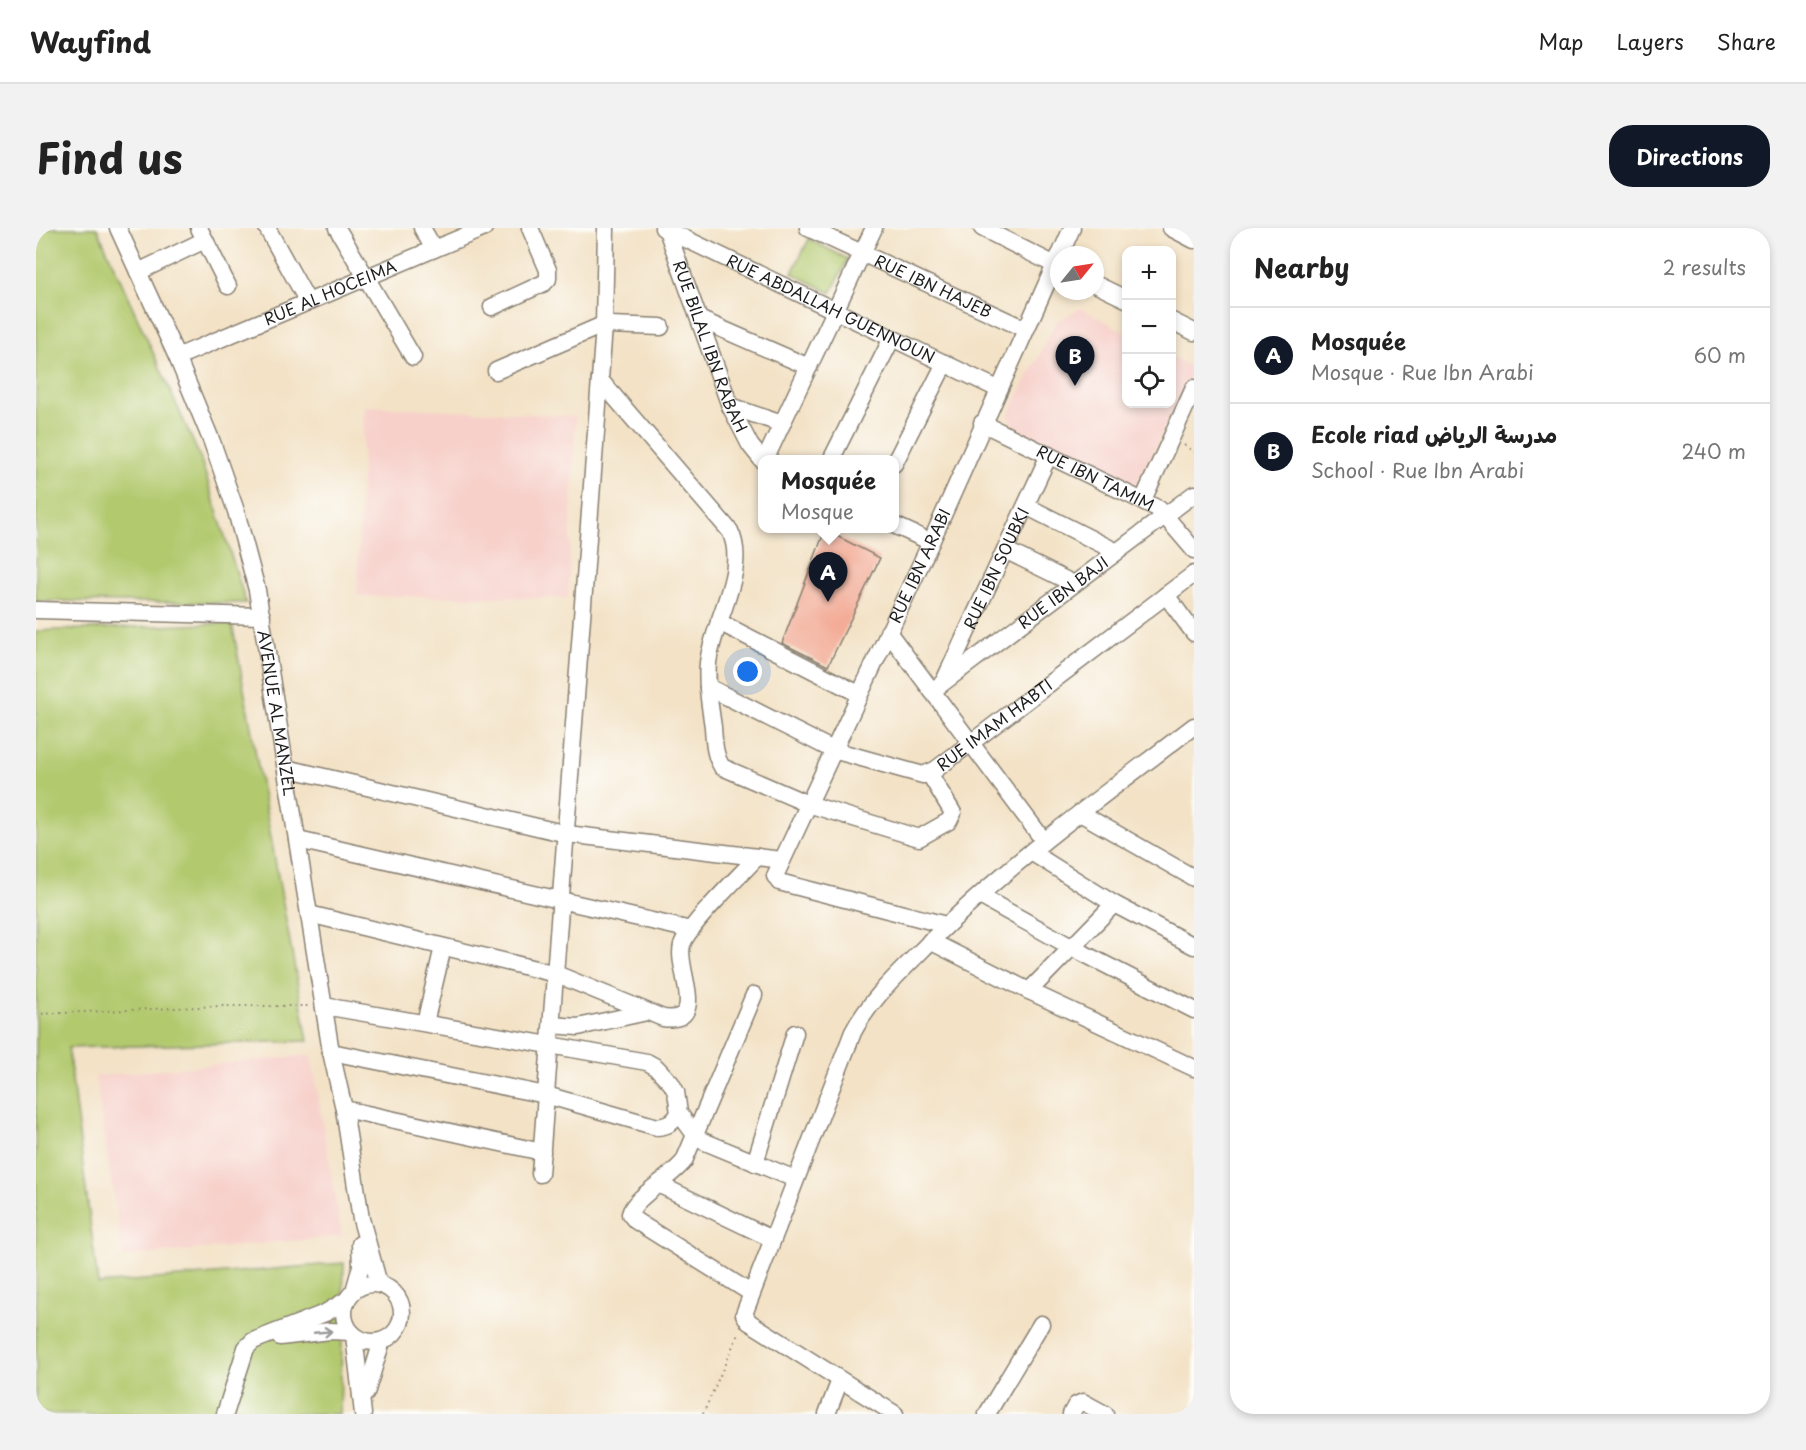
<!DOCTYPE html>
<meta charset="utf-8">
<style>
:root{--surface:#fff;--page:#f2f2f2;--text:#222;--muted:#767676;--line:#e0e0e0;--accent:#111827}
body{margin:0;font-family:"Playpen Sans","Playpen Sans Arabic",sans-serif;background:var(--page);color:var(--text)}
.controls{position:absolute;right:18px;top:18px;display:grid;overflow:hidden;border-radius:12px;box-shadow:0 3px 9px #0003}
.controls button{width:54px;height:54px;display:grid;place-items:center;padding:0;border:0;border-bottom:2px solid var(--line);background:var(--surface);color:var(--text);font:30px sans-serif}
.compass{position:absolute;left:1014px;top:18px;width:54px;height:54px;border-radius:50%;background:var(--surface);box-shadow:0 3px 9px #0003;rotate:60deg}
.you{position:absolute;left:712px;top:444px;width:21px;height:21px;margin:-15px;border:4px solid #fff;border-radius:50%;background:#1a73e8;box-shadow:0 0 0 9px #1a73e833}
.badge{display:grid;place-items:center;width:39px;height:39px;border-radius:50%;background:var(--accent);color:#fff;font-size:20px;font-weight:700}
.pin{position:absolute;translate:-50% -50px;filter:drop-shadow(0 2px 3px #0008)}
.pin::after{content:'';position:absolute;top:32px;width:21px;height:18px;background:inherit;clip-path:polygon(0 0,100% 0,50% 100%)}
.popup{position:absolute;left:722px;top:227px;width:141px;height:78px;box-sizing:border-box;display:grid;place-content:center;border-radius:12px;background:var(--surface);filter:drop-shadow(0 2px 4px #0005);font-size:20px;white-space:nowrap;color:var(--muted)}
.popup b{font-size:22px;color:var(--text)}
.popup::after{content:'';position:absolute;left:50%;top:100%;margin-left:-12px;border:12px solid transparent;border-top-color:var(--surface)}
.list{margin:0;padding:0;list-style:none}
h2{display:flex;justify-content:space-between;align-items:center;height:78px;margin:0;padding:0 24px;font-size:26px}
h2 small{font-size:20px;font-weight:400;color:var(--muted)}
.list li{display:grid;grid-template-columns:39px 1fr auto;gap:18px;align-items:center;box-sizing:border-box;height:96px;padding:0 24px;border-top:2px solid var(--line)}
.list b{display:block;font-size:22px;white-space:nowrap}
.list p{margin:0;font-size:20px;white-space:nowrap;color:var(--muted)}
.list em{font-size:20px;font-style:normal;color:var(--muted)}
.icon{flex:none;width:33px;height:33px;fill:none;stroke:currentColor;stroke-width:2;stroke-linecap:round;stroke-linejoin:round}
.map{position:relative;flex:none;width:1158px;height:1186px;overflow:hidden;border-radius:24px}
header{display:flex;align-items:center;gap:36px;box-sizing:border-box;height:84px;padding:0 30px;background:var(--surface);border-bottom:2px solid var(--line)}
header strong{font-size:28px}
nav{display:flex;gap:33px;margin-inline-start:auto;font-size:21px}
.intro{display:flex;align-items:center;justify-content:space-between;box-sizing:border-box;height:144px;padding:0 36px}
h1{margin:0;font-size:42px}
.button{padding:15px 27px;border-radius:24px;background:var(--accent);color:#fff;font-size:21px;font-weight:700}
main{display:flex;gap:36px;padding:0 36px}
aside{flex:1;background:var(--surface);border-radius:24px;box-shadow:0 3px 9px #0003}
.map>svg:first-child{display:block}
.built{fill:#f7d0ca}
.green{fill:#b2c96e;stroke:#677245;stroke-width:1.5}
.building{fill:#f3ac97}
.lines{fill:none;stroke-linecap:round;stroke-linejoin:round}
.minor-casing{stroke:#887f71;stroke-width:19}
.path{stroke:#887f71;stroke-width:2;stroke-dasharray:1.5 4.5;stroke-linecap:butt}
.minor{stroke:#fff;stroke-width:16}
.oneway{stroke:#999}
.labels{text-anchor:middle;stroke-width:4.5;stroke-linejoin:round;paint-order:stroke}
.street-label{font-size:16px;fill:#1c1c1c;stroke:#fdfcf7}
</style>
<header>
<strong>Wayfind</strong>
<nav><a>Map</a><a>Layers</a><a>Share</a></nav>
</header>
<div class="intro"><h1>Find us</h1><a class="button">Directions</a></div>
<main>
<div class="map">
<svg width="1158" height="1186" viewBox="0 0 1158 1186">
<rect width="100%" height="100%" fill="#fdfcf7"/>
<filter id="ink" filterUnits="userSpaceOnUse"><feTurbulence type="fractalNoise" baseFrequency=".0167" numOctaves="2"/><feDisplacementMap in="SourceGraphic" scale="12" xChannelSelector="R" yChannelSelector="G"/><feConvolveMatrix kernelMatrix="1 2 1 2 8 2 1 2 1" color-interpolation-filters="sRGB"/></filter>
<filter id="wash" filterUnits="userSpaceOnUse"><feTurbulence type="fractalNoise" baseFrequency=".008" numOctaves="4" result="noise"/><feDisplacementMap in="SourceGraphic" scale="24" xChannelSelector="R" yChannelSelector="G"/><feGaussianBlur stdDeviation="1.35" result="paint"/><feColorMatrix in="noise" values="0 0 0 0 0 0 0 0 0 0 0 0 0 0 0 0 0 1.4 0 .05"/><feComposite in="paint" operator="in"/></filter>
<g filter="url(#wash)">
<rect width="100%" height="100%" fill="#f3e2c6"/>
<path class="built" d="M1045,80L1090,105V176H1136V129L1157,140L1099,262L978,201L972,187L1021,93Z
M328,178L540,188L532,370L321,368Z
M275,827L306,1008L87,1029L59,848Z"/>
<path class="green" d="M0,0H61L164,229L210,375L0,373Z
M773,11L812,31L795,65L756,45Z
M196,395L272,813L32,820L62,1056L308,1035L304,1186H0V403Z"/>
<g id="blocks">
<path class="building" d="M789,302L844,330L792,438L746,415Z"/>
</g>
</g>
<g filter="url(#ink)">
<use href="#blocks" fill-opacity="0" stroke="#887f71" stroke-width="1.5"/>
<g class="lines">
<defs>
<g id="minor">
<path id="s1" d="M82,0L141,129L176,214L200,283L221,362L295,824L308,881L325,991L343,1056"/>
<path d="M163,0L192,58"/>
<path d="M231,0L272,74"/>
<path d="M301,0L377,129"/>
<path d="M386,0L398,21"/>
<path id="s2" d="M627,0L962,161"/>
<path id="s3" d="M772,0L989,101"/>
<path d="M946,0L1023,39"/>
<path d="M1135,0L1158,12"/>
<path id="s4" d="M631,2L694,178L714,217L726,232"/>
<path d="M1024,27L1036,0"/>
<path d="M102,44L169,12"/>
<path d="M1059,56L1090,71"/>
<path d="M456,79L508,55L512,51V42L494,0"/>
<path d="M663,91L773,139"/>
<path d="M1136,93L1158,104"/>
<path id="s5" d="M141,129L448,0"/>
<path d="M460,143L562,99L574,97L625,99"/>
<path d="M564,152L694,303C713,342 677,393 672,435C670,456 674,478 677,499C678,512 678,527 686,539L772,576L883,610L913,593L917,585L893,545"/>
<path d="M694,178L746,196"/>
<path id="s6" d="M946,195L1123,281L1158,322"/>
<path d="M729,232L838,0"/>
<path d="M795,232L856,110"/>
<path d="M858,236L909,135"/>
<path d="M1107,272L1158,160"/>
<path d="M990,278L1081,324"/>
<path d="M858,297L895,314"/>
<path d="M969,322L1038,356"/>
<path d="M1130,367L1158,405"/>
<path d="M0,382L226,388"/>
<path d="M683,394L823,466"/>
<path d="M852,404L1008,613"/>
<path id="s7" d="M909,451L1013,227"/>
<path id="s8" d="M672,459L797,522L887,547L899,542L1158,346"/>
<path id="s9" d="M896,463L1158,266"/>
<path d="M250,540L531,606L746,632"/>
<path d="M1044,585L1158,650"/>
<path d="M262,612L655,702"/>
<path d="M995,624L1078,676L1158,718"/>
<path d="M944,668L1037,720L1158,782"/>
<path d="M273,686L520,746L627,790C674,796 639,740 646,717C652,697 704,648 721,629"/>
<path id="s10" d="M910,697L743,654L739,648L895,314L1023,28"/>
<path d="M894,713L993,763L1158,840"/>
<path d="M993,763L1078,676"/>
<path d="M288,778L611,834L620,839L635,855L640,864L643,885L662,911L759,951"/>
<path d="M389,795L407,719"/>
<path d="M516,797L542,799L611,784"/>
<path d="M295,824L510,867L621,899C632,898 637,895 643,885"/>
<path d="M308,881L506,924"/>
<path d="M719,935L759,805"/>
<path d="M504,946L568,98L570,0"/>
<path d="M624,957L736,1011"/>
<circle cx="337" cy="1085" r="29"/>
<path d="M318,1063L325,1038L324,1016"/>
<path d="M715,1065L600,993L594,986C598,969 635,950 648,933L718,767"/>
<path d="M318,1107L327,1186"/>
<path d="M244,1109L294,1103L315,1104"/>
<path d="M330,1165L346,1113"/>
<path d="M189,1186L210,1120L217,1113L289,1085L311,1072"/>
<path d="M791,1186L804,1152"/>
<path d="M859,1186L713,1094L708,1086L817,804C833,774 857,751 881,727C964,641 1063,571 1158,498"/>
<path d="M951,1186L1005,1096"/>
<path d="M1035,1186L1040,1177L1047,1174L1069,1186"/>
</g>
</defs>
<use href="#minor" class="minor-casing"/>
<path class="path" d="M1148,217L1158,224
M0,786L184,778H273
M667,1186L703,1104"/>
<use href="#minor" class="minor"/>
</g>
<defs><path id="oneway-shaft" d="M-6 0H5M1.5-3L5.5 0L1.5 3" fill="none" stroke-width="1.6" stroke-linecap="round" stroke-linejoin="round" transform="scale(1.5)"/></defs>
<use class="oneway" href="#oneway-shaft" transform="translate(287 1104) rotate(-5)"/>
</g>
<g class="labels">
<g class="street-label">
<text dy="6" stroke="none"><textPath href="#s3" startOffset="138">RUE IBN HAJEB</textPath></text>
<text dy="6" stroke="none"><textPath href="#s5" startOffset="166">RUE AL HOCEIMA</textPath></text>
<text dy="6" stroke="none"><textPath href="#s2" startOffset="186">RUE ABDALLAH GUENNOUN</textPath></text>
<text dy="6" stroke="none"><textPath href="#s4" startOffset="124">RUE BILAL IBN RABAH</textPath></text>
<text dy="6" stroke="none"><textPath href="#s6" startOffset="126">RUE IBN TAMIM</textPath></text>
<text dy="6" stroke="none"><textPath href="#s10" startOffset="522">RUE IBN ARABI</textPath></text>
<text dy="6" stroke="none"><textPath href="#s7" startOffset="122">RUE IBN SOUBKI</textPath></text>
<text dy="6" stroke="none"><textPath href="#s9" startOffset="164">RUE IBN BAJI</textPath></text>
<text dy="6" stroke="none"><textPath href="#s1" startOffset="513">AVENUE AL MANZEL</textPath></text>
<text dy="6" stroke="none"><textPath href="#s8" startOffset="321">RUE IMAM HABTI</textPath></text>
</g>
</g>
</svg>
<div class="controls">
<button>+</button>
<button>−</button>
<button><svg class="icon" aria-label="locate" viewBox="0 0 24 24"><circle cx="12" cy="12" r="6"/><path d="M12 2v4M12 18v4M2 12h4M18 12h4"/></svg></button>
</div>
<svg class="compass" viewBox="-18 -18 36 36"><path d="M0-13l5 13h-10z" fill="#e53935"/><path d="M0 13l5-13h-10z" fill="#767676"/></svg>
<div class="you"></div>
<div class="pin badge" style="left:792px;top:374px">A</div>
<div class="popup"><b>Mosquée</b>Mosque</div>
<div class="pin badge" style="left:1039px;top:158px">B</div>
</div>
<aside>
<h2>Nearby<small>2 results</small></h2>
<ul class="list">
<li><span class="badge">A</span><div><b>Mosquée</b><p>Mosque · Rue Ibn Arabi</p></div><em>60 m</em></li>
<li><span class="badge">B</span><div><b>Ecole riad مدرسة الرياض</b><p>School · Rue Ibn Arabi</p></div><em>240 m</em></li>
</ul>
</aside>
</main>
